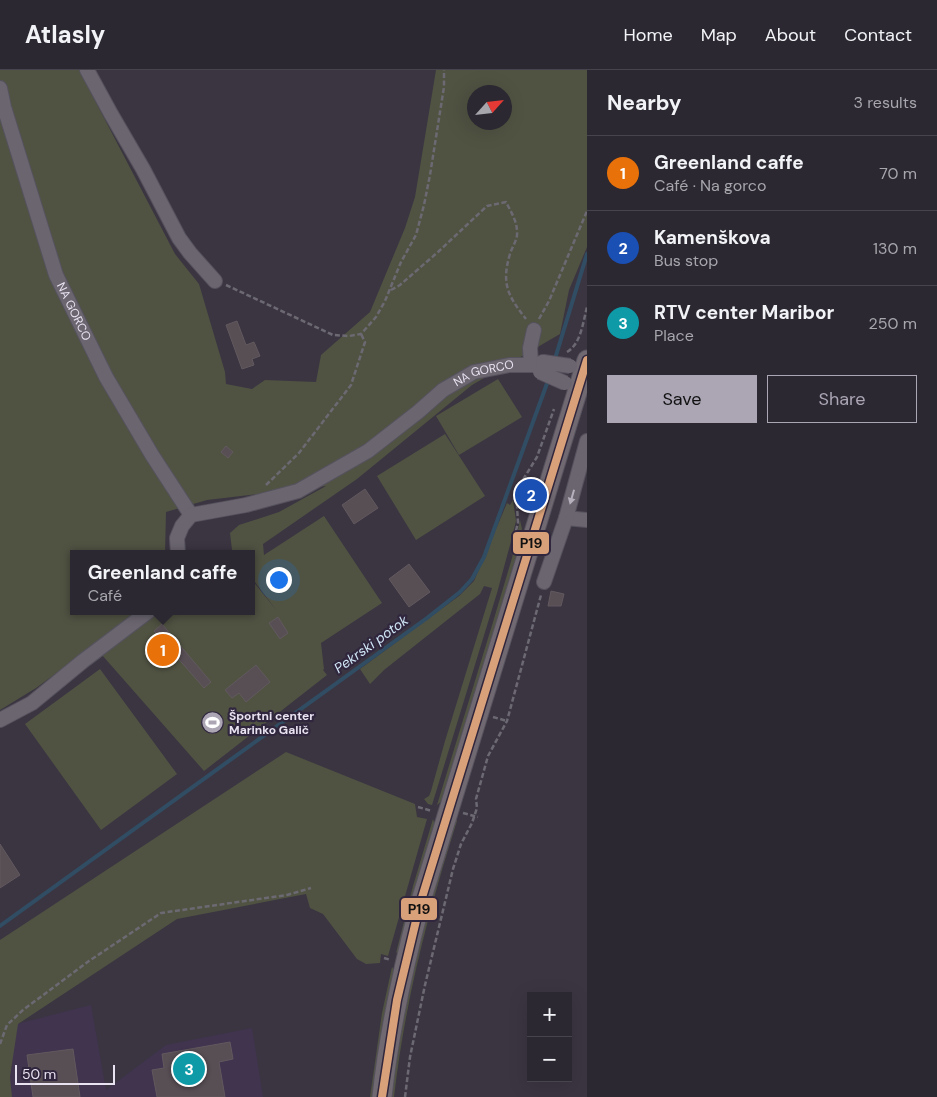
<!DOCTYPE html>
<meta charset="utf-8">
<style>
:root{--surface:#2c2832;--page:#34303a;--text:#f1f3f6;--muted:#a6a6ac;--line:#48444d;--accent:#aba5b4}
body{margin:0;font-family:"DM Sans",sans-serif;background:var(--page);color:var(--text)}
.controls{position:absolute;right:15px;bottom:15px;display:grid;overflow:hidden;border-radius:0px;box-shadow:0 5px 20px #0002}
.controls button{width:45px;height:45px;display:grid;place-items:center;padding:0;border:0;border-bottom:1px solid var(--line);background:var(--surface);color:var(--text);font:25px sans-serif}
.compass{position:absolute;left:467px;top:15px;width:45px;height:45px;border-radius:50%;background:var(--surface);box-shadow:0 5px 20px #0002;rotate:63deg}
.scale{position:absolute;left:15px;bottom:12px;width:100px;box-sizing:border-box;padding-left:5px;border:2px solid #e8e2f1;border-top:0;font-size:14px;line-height:18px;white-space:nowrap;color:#e8e2f1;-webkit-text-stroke:4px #30263d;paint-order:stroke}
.you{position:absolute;left:278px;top:509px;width:18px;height:18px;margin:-12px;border:4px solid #fff;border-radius:50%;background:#1a73e8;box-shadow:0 0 0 8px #1a73e833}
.badge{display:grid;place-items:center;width:32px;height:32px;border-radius:50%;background:var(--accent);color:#fff;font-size:16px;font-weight:700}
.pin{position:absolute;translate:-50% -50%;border:2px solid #fff;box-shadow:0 1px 5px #0006}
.popup{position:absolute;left:70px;top:480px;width:185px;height:65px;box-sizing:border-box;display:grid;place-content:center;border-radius:0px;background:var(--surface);filter:drop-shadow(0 1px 4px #0005);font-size:16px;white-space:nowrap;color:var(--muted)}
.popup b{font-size:19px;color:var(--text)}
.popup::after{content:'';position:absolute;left:50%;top:100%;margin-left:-10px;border:10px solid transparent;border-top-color:var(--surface)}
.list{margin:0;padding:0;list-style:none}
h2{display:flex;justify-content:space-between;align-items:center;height:65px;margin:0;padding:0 20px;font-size:21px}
h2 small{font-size:16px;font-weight:400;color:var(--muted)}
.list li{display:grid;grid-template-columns:32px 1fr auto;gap:15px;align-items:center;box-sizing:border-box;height:75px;padding:0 20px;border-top:1px solid var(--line)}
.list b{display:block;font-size:19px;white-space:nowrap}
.list p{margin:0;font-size:16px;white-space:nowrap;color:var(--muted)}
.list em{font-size:16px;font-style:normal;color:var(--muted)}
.actions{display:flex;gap:10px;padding:15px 20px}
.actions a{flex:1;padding:11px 0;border:1px solid var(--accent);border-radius:0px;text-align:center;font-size:18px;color:var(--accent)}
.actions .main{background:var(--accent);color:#111}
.map{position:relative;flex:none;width:587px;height:1027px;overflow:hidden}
header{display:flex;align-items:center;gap:30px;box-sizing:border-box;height:70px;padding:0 25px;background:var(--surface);border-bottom:1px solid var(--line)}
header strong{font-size:24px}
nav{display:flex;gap:28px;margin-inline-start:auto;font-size:18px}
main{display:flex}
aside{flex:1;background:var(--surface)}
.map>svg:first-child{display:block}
.built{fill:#40344f}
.green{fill:#505342;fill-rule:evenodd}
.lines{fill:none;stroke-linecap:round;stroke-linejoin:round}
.stream{stroke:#314d63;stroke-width:4}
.building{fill:#584f55;stroke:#61595e}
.street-casing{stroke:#56525d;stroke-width:16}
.secondary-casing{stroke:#56525d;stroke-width:21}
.path{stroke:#6c6972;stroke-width:2.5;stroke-dasharray:5 2.5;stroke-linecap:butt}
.street{stroke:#6a656f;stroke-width:14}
.secondary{stroke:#716972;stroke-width:19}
.street-bridge-casing{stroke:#56525d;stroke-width:16;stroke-linecap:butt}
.street-bridge{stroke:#6a656f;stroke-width:14}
.bus-1-casing{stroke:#30263d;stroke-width:11}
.bus-1{stroke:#d9a179;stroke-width:8}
.oneway{fill:#b6b0bd}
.labels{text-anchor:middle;stroke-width:4.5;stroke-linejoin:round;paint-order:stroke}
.street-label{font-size:12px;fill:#e8e2f1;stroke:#30263d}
.poi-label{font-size:12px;font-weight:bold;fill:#e8e2f1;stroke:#30263d;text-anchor:start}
.water-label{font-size:14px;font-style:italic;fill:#d1e7f8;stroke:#30263d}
.line-badge{stroke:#30263d;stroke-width:2}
.pale-badge-label{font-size:14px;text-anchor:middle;font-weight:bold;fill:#111}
</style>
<header>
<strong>Atlasly</strong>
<nav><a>Home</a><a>Map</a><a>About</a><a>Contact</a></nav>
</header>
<main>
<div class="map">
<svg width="587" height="1027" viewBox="0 0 587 1027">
<rect width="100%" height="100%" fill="#3b3542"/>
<path class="built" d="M91,935L106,1020L166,975L252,958L263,1027H12L10,1007L17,954Z"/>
<path class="green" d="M0,0H79L175,184L199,214L225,302L226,314L252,319L265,310L316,312L321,285L370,242L405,158L415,127L436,0H587V177L569,220L560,264L472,315L357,409L263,474L264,485L324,446L382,533L321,573L324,599L323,600L327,605L204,701L102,585L157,541H252V510L277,541L252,508V484H234L232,480L230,463L239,455L279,442L326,416L207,430L166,442L165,484H74V541H141L36,618L0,640ZM474,22H504V52H474Z
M498,309L522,347L459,385L436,346Z
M445,364L485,426L416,470L377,406Z
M513,430L516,451L510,475L497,523L432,735L428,734L424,729L429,726L431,721L445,671L492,518L484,516L480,524L384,600L370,614L360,599L459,526L474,511L507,433L510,435Z
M520,450L522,459L514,496L443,730L437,735L493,552L512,488Z
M100,599L177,704L101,760L25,654Z
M286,682L415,734L417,747L427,749L388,886L381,884L380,893L366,894L357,889L323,844L310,838L306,824L177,849L18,954L10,1007L12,1027H0V870Z
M433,749L435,755L399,881L396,883L413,816Z
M456,749L457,751C428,843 405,931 394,1027H390L395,979L415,881L454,750Z
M392,897L394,900L375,1027H370L382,943Z"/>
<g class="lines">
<path class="stream" d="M554,292L587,184
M0,856L427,548L460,522L472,509L484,487L549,308"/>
</g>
<path class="building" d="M237,251L246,275L254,272L260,286L252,289L254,295L242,299L226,255Z
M226,376L233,382L228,388L221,382Z
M365,419L378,438L354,454L342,435Z
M409,494L430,522L409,537L389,509Z
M551,521L564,524L561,536H548Z
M278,547L288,563L280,569L269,553Z
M162,554L211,612L204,618L154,561Z
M162,570L176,587L168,593L154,578Z
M256,595L270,612L246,632L239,623L232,628L225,620Z
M0,774L20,805L0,818Z
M230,972L233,989L219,992L225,1027H157L152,1000L164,998L162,984Z
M73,979L80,1027H33L27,985Z"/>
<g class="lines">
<defs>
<g id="street">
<path d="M87,0L111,44L143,99L179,168L190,183L215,211"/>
<path id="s1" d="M0,18L4,37L56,205L106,307L152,385L191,445"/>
<path d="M531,295L530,278L534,260"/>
<path d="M566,448L587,450"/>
<path id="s2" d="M178,484L177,468L182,456L191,445L246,435L298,421L368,381L418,342L443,320L474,302L509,295H536L543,292"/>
<path d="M544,512L566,448L587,371"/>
<path d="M0,650L32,633L83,591L149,541"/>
</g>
<path id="secondary" d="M382,1027C389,961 403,898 420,834L587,290"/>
</defs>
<use href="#street" class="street-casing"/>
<use href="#secondary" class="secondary-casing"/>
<path class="path" d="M226,215L333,265L349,266L361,264L376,247L385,231L401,192L416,165L424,135L430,105L444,17V0
M391,220L400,215L438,182L487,136L506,132C511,142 517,151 517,162C518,169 512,177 510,184C501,214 508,226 526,249
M539,249L549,231L587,141
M567,282C581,274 583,252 587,237
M266,415L299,383L351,315L365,272L361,264
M514,468L518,453L517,435L521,413L537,387L554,339
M493,647L507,651
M418,737L432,741
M463,743L478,747
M384,888L391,890
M0,974L7,955L23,940L89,891L161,843L287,825L311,818
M405,1027L410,987L425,915L453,799L461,774L472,753L477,738L476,729L488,686L507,651L541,525"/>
<use href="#street" class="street"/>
<use href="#secondary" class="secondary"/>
<defs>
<path id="street-bridge" d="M543,292L570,296
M540,302L565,313"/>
</defs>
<use href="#street-bridge" class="street-bridge-casing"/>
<use href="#street-bridge" class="street-bridge"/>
<defs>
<path id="bus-1" d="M382,1027L397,930L420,834L587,290"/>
</defs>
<use href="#bus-1" class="bus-1-casing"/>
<use href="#bus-1" class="bus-1"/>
</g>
<defs><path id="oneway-solid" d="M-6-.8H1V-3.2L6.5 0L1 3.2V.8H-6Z" transform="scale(1.25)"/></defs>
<use class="oneway" href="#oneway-solid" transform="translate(572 427) rotate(106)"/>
<defs>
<symbol id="stadium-disc" viewBox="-11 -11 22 22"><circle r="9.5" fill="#aba5b4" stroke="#30263d"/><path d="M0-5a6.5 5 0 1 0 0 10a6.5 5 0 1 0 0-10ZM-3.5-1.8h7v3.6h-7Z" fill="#fff"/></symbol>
</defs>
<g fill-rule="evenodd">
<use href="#stadium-disc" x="200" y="640" width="25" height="25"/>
</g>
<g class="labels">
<g class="street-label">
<text dy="4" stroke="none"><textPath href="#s1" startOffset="236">NA GORCO</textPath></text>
<text dy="4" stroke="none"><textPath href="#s2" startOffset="375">NA GORCO</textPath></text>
</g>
<g class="poi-label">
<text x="229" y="650">Športni center<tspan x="229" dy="14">Marinko Galič</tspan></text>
</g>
<g class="water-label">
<text transform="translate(371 574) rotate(-36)" y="5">Pekrski potok</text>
</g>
</g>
<g class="line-badge">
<rect x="512" y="461" width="38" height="24" rx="5" fill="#d9a179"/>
<rect x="400" y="827" width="38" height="24" rx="5" fill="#d9a179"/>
</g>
<g class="pale-badge-label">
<text x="531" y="478">P19</text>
<text x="419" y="844">P19</text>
</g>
</svg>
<div class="controls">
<button>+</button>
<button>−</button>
</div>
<svg class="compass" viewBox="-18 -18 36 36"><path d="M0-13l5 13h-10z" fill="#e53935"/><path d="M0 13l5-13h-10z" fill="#a6a6ac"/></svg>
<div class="scale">50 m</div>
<div class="you"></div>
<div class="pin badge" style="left:163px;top:580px;background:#e8710a">1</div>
<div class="popup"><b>Greenland caffe</b>Café</div>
<div class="pin badge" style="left:531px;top:425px;background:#1a4fb4">2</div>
<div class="pin badge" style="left:189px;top:999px;background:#0f9aa8">3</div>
</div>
<aside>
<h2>Nearby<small>3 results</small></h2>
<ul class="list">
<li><span class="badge" style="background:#e8710a">1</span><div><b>Greenland caffe</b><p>Café · Na gorco</p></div><em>70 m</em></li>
<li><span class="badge" style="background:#1a4fb4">2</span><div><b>Kamenškova</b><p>Bus stop</p></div><em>130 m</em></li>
<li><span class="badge" style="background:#0f9aa8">3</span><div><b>RTV center Maribor</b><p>Place</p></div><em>250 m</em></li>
</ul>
<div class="actions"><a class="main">Save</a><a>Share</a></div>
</aside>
</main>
